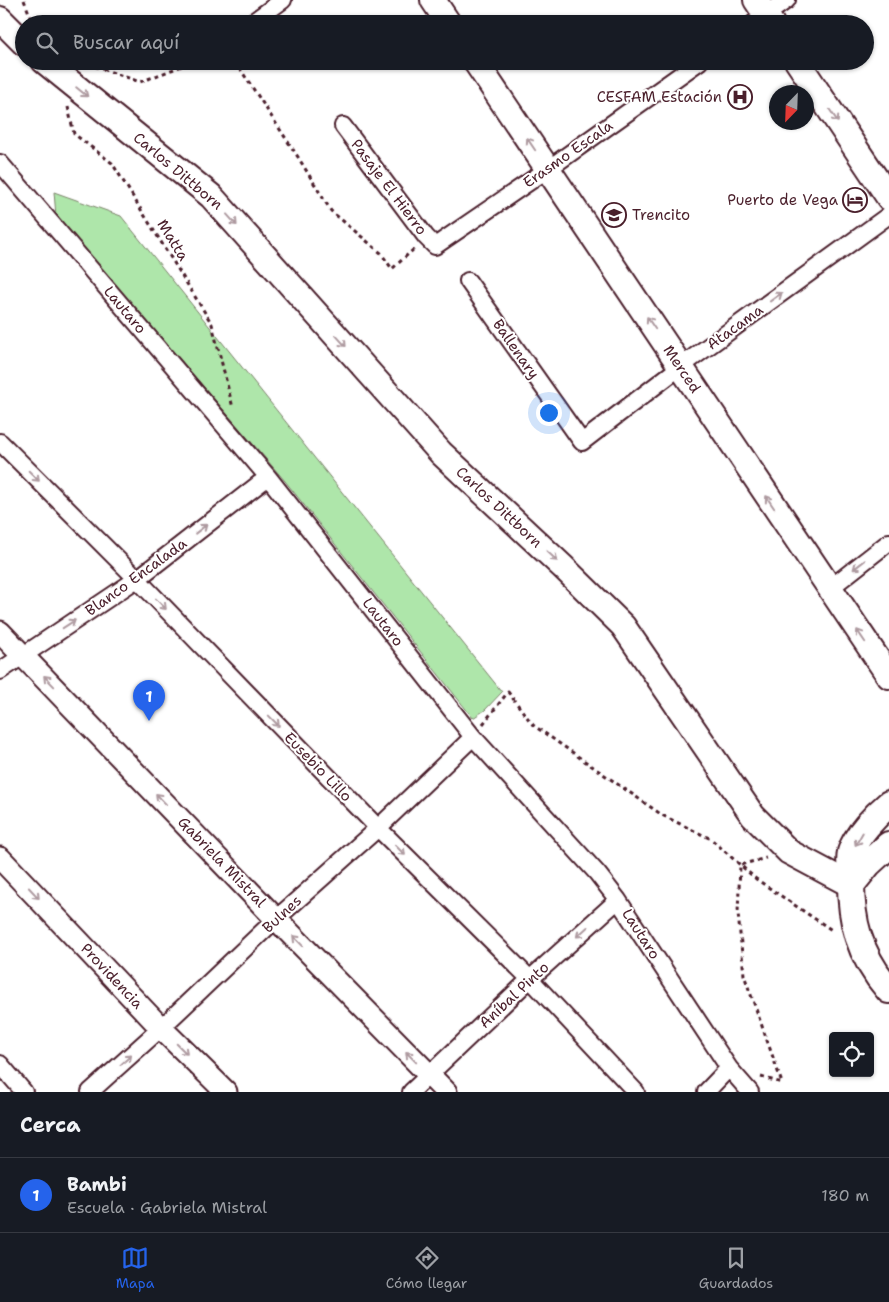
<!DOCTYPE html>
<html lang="es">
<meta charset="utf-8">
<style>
:root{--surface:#171b24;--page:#20242c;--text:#f1f3f6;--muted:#9ea1a6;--line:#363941;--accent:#2563eb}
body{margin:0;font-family:"Shantell Sans",sans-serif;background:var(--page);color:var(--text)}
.controls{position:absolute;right:15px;bottom:15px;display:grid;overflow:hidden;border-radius:5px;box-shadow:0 1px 4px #0004}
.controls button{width:45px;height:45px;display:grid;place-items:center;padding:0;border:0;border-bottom:1px solid var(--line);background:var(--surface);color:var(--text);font:25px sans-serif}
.compass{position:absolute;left:769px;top:85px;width:45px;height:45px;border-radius:50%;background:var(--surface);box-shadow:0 1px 4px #0004;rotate:203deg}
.you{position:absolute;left:548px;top:412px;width:18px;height:18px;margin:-12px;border:4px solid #fff;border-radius:50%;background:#1a73e8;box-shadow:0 0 0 8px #1a73e833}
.badge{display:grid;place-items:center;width:32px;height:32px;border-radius:50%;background:var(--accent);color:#fff;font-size:16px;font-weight:700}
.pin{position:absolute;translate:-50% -41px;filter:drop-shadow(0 1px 2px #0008)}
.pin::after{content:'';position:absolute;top:26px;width:18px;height:15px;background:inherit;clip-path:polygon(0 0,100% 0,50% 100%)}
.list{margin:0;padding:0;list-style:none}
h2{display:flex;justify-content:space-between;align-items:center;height:65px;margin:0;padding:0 20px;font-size:21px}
h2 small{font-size:16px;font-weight:400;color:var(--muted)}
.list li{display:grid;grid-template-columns:32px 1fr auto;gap:15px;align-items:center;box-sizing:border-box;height:75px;padding:0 20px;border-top:1px solid var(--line)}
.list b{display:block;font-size:19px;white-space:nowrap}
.list p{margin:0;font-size:16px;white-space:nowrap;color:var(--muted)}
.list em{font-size:16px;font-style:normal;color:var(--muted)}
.icon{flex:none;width:28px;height:28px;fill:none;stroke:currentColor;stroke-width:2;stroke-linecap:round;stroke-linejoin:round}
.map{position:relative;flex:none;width:889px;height:1092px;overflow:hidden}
.search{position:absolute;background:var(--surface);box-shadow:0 1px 4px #0004;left:15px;right:15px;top:15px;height:55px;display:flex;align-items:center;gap:12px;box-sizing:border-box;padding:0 18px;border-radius:28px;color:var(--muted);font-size:19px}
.sheet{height:140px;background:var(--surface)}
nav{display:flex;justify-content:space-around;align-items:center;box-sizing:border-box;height:70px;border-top:1px solid var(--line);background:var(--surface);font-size:14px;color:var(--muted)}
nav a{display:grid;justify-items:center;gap:2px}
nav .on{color:var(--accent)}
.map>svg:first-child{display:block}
.green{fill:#aee6aa;stroke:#7c826a}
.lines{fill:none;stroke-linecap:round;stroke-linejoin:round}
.minor-casing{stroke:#4a1f2b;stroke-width:20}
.tertiary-casing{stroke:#4a1f2b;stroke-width:25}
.secondary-casing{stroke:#4a1f2b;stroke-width:28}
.primary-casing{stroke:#4a1f2b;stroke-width:30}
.path{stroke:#4a1f2b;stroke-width:3;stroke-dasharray:4 4;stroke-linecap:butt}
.minor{stroke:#fff;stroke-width:16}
.tertiary{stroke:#fff;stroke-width:21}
.secondary{stroke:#fff;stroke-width:24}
.primary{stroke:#fff;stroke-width:26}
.oneway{stroke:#ae9aa0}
.labels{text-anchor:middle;stroke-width:4;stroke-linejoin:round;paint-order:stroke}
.poi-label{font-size:15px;fill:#4a1f2b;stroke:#fff;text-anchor:end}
.street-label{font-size:15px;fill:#4a1f2b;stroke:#fff}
</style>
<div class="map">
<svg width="889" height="1092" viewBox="0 0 889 1092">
<rect width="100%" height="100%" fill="#fff"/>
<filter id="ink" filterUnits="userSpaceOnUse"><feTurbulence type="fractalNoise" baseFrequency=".02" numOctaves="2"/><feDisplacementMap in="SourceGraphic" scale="10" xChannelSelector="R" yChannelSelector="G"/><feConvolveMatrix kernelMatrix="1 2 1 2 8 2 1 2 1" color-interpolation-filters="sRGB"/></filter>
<g filter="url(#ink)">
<path class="green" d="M54,192L121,216L502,692L485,710L473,718L285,481L56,216Z"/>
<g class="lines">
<defs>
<path id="minor" d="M250,24L283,0
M753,24L787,0
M343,126L426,237L435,246L548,169L700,61
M0,163L268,477L473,737L597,873L618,900L729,1068L750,1092
M468,281L582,442L680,367L889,215
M0,442L137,579L378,828L530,979L636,1092
M829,589L889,542
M0,671L137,579L268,477
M0,1064L24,1092
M90,1092L161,1028L276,919L378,828L473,737
M411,1092L530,979L618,900
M706,1092L729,1068"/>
<path id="tertiary" d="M0,632L276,919L446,1092
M0,858L161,1028L226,1092"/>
<path id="secondary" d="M433,0L449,24
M756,0L772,24
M0,19L24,43
M44,61L211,196L441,453L563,567L623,626L753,816L789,852L851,885
M475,61L889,676
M797,61L889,198"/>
<path id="primary" d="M889,804C876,815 856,835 851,852C849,859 851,868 851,875C850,921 859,955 889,990
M851,885L868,864L889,845"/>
</defs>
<use href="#minor" class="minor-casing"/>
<use href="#tertiary" class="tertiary-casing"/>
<use href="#secondary" class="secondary-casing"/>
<use href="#primary" class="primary-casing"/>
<path class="path" d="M24,0L31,18
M80,61L140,82L195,61
M235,61L298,157L331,211L381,253L392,269L415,248
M68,107L74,134L112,163L212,324L233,408
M483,724L508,692L533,725L662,815L711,839L756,879L833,931
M761,1077L782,1083L744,975L738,913L740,865L766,858"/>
<use href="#minor" class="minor"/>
<use href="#tertiary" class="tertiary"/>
<use href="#secondary" class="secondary"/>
<use href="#primary" class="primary"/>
</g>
<defs><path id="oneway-shaft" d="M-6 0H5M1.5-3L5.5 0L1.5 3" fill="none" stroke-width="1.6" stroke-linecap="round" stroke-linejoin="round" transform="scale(1.25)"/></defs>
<g class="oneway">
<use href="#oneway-shaft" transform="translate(82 92) rotate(39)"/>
<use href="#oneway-shaft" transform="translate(834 116) rotate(56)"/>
<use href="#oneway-shaft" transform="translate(531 144) rotate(-124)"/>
<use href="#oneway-shaft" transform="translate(232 220) rotate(48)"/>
<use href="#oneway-shaft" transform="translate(776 297) rotate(-36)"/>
<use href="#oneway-shaft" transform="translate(651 323) rotate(-124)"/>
<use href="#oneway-shaft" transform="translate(341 341) rotate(48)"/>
<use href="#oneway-shaft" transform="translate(34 476) rotate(45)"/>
<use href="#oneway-shaft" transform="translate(770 502) rotate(-124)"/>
<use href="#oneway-shaft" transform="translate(201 529) rotate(-38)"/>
<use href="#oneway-shaft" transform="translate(552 556) rotate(43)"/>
<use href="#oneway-shaft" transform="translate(859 565) rotate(142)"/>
<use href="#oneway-shaft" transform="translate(161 604) rotate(46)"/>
<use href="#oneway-shaft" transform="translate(69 624) rotate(-33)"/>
<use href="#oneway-shaft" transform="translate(861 636) rotate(-124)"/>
<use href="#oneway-shaft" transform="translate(49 681) rotate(-134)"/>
<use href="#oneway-shaft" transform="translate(274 721) rotate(46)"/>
<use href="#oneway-shaft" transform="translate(161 799) rotate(-134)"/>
<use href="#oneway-shaft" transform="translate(859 839) rotate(120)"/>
<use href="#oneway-shaft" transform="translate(400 850) rotate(45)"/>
<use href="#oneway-shaft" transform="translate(34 893) rotate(47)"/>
<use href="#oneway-shaft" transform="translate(582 932) rotate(138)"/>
<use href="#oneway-shaft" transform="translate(298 941) rotate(-134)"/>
<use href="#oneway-shaft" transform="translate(182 1049) rotate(45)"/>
<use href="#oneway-shaft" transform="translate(411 1057) rotate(-134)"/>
<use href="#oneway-shaft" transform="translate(126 1060) rotate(-42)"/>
</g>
</g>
<defs>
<symbol id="hospital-ring" viewBox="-11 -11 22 22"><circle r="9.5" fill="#fff" stroke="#4a1f2b" stroke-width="1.5"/><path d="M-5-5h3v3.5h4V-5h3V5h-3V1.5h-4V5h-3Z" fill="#4a1f2b"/></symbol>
<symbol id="hotel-ring" viewBox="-11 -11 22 22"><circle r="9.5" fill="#fff" stroke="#4a1f2b" stroke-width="1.5"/><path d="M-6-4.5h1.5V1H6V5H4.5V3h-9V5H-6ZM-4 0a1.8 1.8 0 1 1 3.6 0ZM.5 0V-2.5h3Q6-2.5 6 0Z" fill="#4a1f2b"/></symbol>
<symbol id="school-ring" viewBox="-11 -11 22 22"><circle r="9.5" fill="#fff" stroke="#4a1f2b" stroke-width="1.5"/><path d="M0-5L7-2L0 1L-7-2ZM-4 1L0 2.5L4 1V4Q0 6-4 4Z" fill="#4a1f2b"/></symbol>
</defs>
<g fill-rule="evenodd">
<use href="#hospital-ring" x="726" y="83" width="28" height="28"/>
<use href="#hotel-ring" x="841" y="186" width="28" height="28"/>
<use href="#school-ring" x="600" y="201" width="28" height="28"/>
</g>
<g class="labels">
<g class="poi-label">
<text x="722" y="102">CESFAM Estación</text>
<text x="838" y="205">Puerto de Vega</text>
<text x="632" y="220" text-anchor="start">Trencito</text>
</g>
<g class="street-label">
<text transform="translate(568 154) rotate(-35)" y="5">Erasmo Escala</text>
<text transform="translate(178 171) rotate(40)" y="5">Carlos Dittborn</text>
<text transform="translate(389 187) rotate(53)" y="5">Pasaje El Hierro</text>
<text transform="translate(173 240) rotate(58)" y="5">Matta</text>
<text transform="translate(125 310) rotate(50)" y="5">Lautaro</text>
<text transform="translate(735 327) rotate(-36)" y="5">Atacama</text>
<text transform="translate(516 349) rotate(55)" y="5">Ballenary</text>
<text transform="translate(682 369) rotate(56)" y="5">Merced</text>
<text transform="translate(499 507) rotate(43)" y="5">Carlos Dittborn</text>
<text transform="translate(136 577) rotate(-36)" y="5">Blanco Encalada</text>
<text transform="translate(383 622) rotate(52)" y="5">Lautaro</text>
<text transform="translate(318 767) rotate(46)" y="5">Eusebio Lillo</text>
<text transform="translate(222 862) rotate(46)" y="5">Gabriela Mistral</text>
<text transform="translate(282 914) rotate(-43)" y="5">Bulnes</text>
<text transform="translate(641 934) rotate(57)" y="5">Lautaro</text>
<text transform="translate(112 976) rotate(47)" y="5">Providencia</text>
<text transform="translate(514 995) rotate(-43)" y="5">Aníbal Pinto</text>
</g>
</g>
</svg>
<div class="controls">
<button><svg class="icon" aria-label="locate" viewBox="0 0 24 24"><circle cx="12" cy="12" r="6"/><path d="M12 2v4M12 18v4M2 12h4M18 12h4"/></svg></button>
</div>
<svg class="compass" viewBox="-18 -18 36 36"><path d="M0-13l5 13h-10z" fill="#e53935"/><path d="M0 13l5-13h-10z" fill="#9ea1a6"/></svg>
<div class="you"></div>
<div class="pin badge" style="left:149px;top:721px">1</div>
<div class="search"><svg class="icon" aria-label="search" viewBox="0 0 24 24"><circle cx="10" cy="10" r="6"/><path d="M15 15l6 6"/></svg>Buscar aquí</div>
</div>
<section class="sheet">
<h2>Cerca<small></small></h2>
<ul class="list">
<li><span class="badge">1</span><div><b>Bambi</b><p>Escuela · Gabriela Mistral</p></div><em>180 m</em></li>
</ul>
</section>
<nav>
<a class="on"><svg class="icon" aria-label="map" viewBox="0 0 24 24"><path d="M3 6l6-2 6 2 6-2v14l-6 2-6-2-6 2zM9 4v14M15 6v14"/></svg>Mapa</a>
<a><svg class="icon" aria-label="directions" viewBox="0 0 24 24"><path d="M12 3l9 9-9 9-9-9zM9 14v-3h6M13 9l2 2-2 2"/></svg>Cómo llegar</a>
<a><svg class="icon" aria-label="saved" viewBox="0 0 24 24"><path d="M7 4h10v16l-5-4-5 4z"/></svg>Guardados</a>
</nav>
